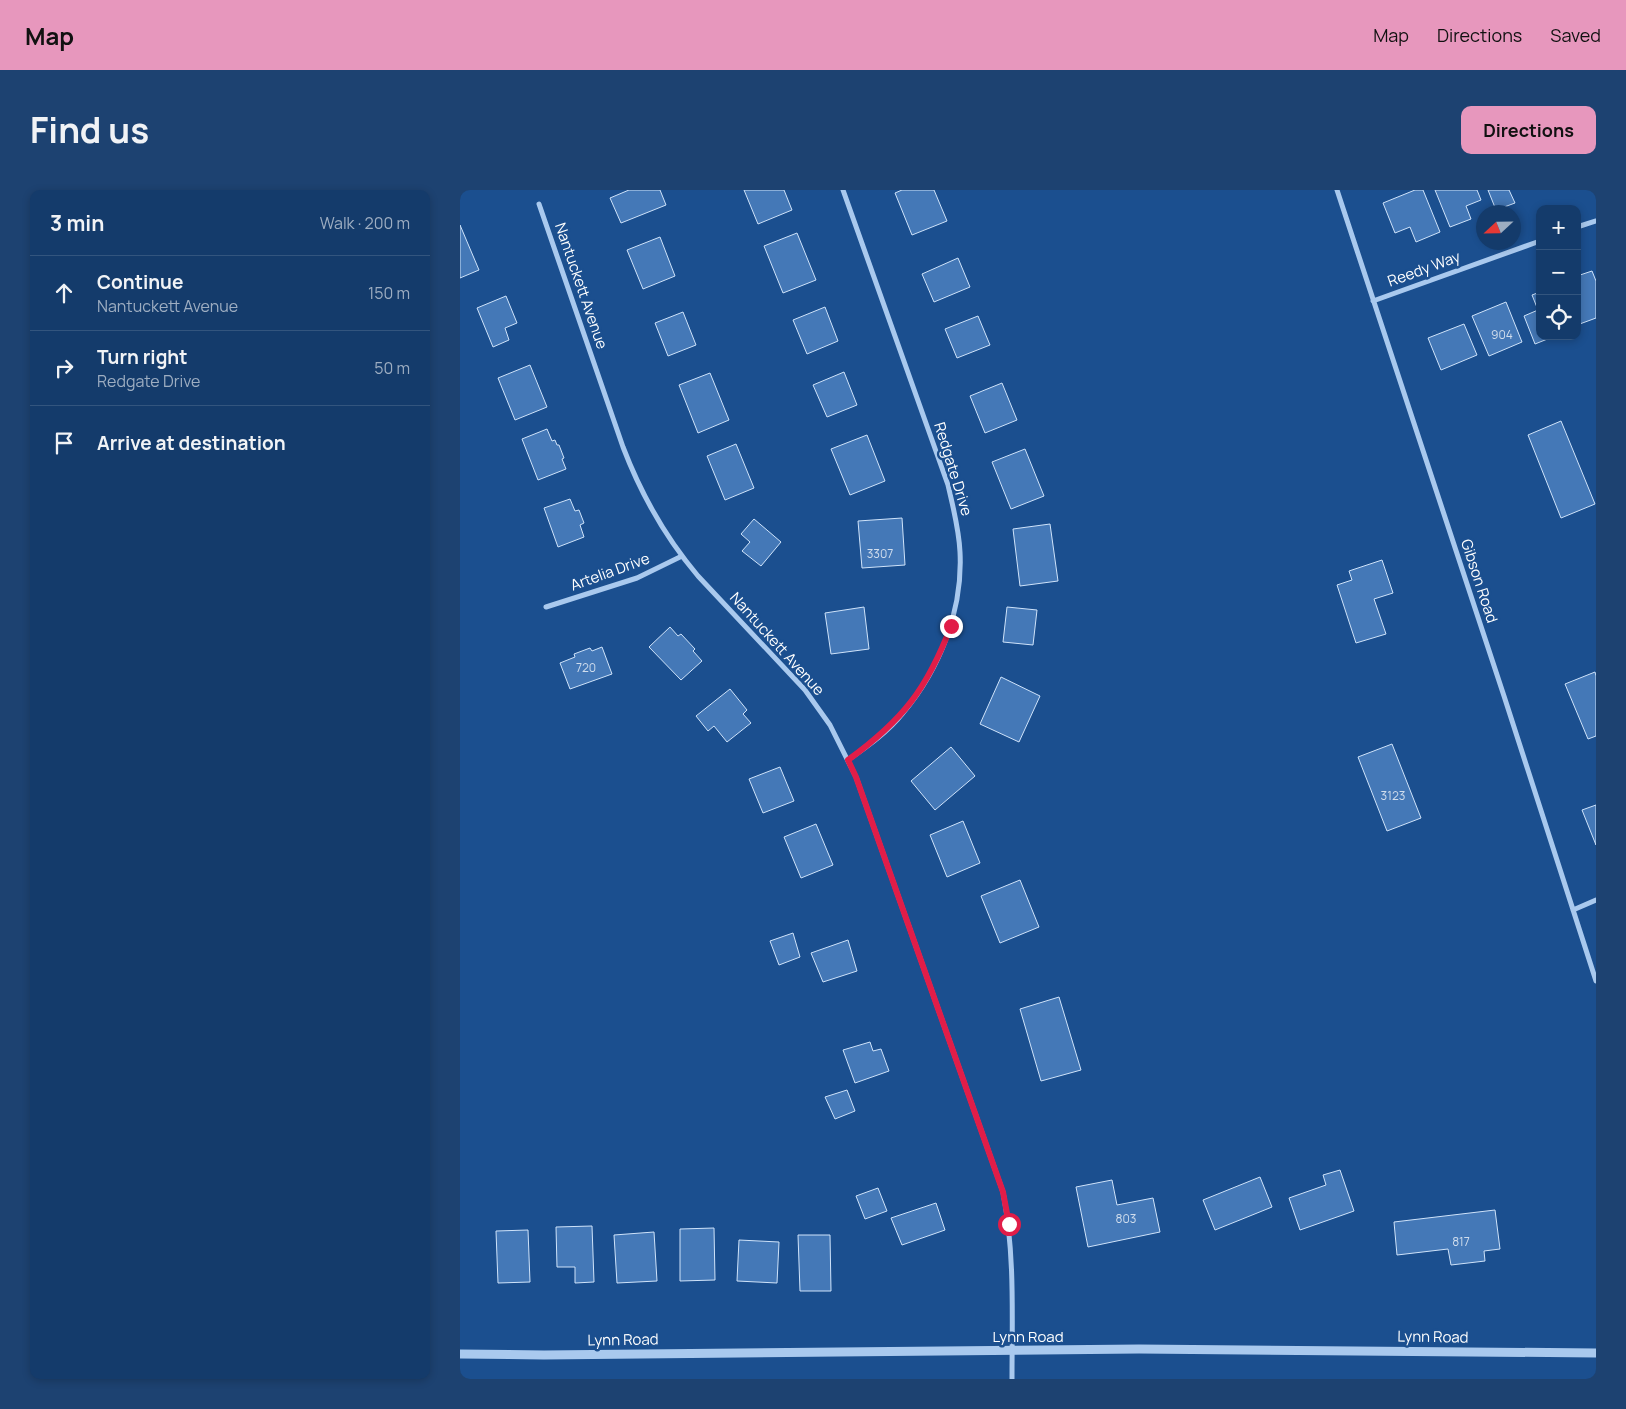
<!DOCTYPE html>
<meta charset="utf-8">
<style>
:root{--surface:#143b6b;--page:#1d4271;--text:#f1f3f6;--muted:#9dadc1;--line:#33557e;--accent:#e797bd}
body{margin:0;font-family:Manrope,sans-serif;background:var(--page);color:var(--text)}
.controls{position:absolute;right:15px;top:15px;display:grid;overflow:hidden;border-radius:10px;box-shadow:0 2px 8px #0003}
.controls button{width:45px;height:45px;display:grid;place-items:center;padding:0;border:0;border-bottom:1px solid var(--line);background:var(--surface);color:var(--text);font:25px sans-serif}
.compass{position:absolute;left:1016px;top:15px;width:45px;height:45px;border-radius:50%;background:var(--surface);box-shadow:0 2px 8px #0003;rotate:248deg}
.stop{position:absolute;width:15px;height:15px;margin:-11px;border:4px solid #e11d48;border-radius:50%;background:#fff}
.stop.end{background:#e11d48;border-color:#fff;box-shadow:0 1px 5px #0008}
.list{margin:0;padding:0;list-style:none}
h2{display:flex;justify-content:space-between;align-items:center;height:65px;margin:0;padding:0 20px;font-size:21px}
h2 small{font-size:16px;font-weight:400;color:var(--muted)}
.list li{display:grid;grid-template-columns:32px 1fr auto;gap:15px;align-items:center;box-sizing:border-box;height:75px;padding:0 20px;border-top:1px solid var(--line)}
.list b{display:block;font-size:19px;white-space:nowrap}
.list p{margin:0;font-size:16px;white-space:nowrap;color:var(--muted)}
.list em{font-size:16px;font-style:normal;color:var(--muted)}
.icon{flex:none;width:28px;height:28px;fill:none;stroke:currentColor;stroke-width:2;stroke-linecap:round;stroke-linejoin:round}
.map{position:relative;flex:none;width:1136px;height:1189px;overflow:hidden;border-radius:10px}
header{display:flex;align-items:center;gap:30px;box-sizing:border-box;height:70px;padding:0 25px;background:var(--accent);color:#111}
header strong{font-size:24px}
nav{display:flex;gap:28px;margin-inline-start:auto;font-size:18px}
.intro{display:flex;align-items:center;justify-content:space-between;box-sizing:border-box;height:120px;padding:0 30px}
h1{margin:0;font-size:35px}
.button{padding:12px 22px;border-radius:10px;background:var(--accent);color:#111;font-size:18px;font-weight:700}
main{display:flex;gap:30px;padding:0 30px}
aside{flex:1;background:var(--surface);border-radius:10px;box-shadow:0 2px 8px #0003}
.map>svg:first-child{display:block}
.building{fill:#4478b7;stroke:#cfe3fa}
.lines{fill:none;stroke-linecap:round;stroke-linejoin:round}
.minor{stroke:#a9c9ee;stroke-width:5}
.tertiary{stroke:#a9c9ee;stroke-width:9}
.route{stroke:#e11d48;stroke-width:6}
.labels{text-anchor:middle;stroke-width:5;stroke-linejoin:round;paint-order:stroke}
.number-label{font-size:12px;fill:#d0dded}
.street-label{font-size:15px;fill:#fff;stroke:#1b4f8f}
</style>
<header>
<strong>Map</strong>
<nav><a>Map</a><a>Directions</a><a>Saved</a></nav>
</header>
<div class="intro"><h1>Find us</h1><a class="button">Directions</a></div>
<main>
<aside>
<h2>3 min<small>Walk · 200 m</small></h2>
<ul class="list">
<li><svg class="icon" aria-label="ahead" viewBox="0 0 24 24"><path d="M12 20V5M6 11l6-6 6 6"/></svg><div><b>Continue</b><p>Nantuckett Avenue</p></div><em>150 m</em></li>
<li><svg class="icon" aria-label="right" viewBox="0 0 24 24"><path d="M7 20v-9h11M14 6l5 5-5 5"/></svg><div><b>Turn right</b><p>Redgate Drive</p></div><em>50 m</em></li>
<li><svg class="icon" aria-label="arrive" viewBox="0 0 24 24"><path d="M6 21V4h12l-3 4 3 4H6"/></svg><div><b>Arrive at destination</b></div></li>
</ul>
</aside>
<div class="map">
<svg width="1136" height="1189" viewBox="0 0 1136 1189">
<rect width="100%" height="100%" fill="#1b4f8f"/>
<path class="building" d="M169,0H200L206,15L161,33L150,8Z
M284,0H324L332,20L298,34Z
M442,0H474L487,31L452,45L435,3Z
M955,0H963L980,42L956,52L950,37L935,43L923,13Z
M975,0H1017L1021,10L1006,16L1011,29L990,37Z
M1028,0H1049L1055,13L1036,20Z
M0,35L19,80L0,88Z
M337,43L356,90L323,103L304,56Z
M200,47L215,86L183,99L167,60Z
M498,68L510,97L474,112L462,84Z
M1132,81L1136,91V128L1117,135V86Z
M1080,102V146H1095L1075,154L1064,126L1078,120L1072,105Z
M46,106L57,133L45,138L49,150L33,157L17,118Z
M1046,112L1062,152L1029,166L1012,126Z
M365,117L378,151L347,164L333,130Z
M223,122L236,155L208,166L195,133Z
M518,126L530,155L497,168L485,139Z
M1004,134L1017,165L981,180L968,148Z
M70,175L87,217L55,230L38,188Z
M384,182L397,215L367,227L353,195Z
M250,183L269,230L238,243L219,195Z
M542,193L557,230L525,243L510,206Z
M1101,231L1135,314L1101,328L1068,245Z
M87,239L92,251L95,250L97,255H99L104,268L102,269L106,279L78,290L62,249Z
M407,245L425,291L390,305L371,259Z
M276,254L294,298L265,310L247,266Z
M565,259L584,306L551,319L532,272Z
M110,309L115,321L119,320L124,333L120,335L124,347L98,357L84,318Z
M442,328L445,375L402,378L398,331Z
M294,329L321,352L301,376L282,361L290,352L281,344Z
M590,334L598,391L560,396L553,339Z
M922,370L933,403L914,409L926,444L896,453L877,395L892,390L889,381Z
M404,417L409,459L371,464L365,423Z
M547,417L577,420L573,455L543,452Z
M210,437L218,446L221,444L235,459L233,461L242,471L221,490L189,457Z
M142,457L152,484L110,499L100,473L115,467L114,464L130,458L132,461Z
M1135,482L1136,486V546L1128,549L1105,494Z
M541,487L580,506L559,552L520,534Z
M270,499L287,520L283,524L291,533L267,552L254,536L248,541L236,526Z
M932,554L961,628L927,641L898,567Z
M491,557L515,586L475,620L451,591Z
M320,577L334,611L303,623L289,589Z
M1136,615V655L1122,620Z
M503,631L520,673L487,687L470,645Z
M356,634L373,675L341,688L324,647Z
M560,690L579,737L540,753L521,706Z
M333,743L340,767L319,775L310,751Z
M388,750L397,781L363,792L351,763Z
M599,807L621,880L581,891L560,819Z
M410,852L413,861L421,859L429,881L395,893L383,860Z
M387,900L395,921L375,929L365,907Z
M880,980L894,1021L840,1040L829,1008L866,995L863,985Z
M800,987L812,1017L755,1040L743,1010Z
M652,990L657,1015L693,1008L700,1042L628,1057L616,997Z
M418,998L427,1021L405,1029L396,1006Z
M476,1013L485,1040L442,1055L431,1028Z
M1035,1020L1040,1059L1024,1061L1025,1071L991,1075L988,1059L937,1065L934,1032Z
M132,1036L134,1092L115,1093V1077H97L96,1037Z
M254,1038L255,1090L220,1091V1039Z
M68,1040L70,1092L38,1093L36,1041Z
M194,1042L197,1091L157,1093L154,1045Z
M338,1045H370L371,1101H340Z
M279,1050L319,1052L317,1093L277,1091Z"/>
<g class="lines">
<path class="minor" d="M383,0L488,295C493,317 499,339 500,362C503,420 480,479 443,523C428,542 408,556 388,570
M877,0L1044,506L1136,791
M79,14L163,257C181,304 205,347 238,386L345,500L370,535L396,587L543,1002C555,1064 552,1126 552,1189
M1117,37L1136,31
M913,111L1080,51
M86,417L177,388L222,366
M1113,720L1136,710"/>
<path class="tertiary" d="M0,1164L84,1165L679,1159L1136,1163"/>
</g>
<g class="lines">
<path class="route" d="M491,436C467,499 443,530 388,570L396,587L532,971L543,1002L549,1034"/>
</g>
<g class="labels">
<g class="number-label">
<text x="1042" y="149">904</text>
<text x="420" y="368">3307</text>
<text x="126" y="482">720</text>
<text x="933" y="610">3123</text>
<text x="666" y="1033">803</text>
<text x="1001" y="1056">817</text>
</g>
<g class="street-label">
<text transform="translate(964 79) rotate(-20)" y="5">Reedy Way</text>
<text transform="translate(121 96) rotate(71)" y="5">Nantuckett Avenue</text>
<text transform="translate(493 279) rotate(73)" y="5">Redgate Drive</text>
<text transform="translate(150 382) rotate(-20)" y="5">Artelia Drive</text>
<text transform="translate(1019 391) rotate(72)" y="5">Gibson Road</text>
<text transform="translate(317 454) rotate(48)" y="5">Nantuckett Avenue</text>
<text x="568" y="1152">Lynn Road</text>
<text transform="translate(973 1147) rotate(1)" y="5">Lynn Road</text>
<text transform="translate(163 1150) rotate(-1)" y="5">Lynn Road</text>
</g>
</g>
</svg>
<div class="controls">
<button>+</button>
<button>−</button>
<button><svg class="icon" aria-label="locate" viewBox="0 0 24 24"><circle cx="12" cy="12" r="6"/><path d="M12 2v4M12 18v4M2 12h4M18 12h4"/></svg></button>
</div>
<svg class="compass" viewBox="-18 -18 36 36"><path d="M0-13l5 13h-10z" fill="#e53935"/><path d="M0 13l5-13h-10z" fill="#9dadc1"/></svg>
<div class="stop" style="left:549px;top:1034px"></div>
<div class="stop end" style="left:491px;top:436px"></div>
</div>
</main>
